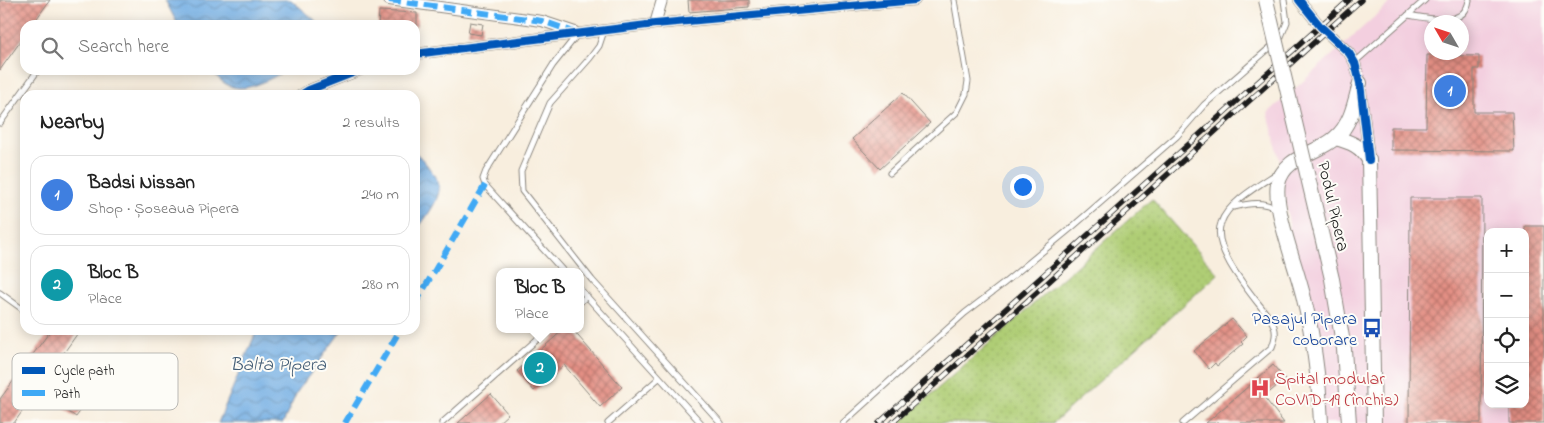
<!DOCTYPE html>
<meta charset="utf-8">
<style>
:root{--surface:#fff;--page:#f2f2f2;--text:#222;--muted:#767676;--line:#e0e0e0;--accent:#db2777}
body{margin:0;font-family:"Indie Flower",sans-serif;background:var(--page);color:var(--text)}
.controls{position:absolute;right:15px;bottom:15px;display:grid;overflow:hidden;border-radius:10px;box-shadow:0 2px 12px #0003}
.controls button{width:45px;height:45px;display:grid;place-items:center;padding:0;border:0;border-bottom:1px solid var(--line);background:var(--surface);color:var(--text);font:25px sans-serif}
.compass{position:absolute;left:1424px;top:15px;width:45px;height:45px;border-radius:50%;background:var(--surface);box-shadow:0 2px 12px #0003;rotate:309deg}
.you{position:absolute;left:1022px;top:186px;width:18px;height:18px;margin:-12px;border:4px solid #fff;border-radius:50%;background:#1a73e8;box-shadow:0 0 0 8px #1a73e833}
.badge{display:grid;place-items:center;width:32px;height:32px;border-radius:50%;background:var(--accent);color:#fff;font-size:16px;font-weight:700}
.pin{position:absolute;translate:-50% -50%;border:2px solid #fff;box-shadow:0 1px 5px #0006}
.popup{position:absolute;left:496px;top:268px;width:88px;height:65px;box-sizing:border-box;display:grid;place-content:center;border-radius:10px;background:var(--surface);filter:drop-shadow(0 1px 4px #0005);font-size:16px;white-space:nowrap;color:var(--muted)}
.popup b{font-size:19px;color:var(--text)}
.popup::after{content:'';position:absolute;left:50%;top:100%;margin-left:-10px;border:10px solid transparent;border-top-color:var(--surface)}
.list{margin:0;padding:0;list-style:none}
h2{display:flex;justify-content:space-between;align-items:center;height:65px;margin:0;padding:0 20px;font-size:21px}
h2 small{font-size:16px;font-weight:400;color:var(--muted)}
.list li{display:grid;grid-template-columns:32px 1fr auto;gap:15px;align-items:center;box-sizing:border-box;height:80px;margin:0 10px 10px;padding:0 10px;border:1px solid var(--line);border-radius:15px}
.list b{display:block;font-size:19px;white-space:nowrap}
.list p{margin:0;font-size:16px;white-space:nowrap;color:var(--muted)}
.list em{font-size:16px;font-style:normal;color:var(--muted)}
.icon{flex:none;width:28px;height:28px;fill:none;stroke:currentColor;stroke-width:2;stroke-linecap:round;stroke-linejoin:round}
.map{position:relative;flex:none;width:1544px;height:423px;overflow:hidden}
.search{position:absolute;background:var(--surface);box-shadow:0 2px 12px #0003;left:20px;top:20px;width:400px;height:55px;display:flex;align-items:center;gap:12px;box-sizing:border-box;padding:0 18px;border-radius:15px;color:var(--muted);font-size:19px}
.panel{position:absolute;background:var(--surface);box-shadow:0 2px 12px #0003;left:20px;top:90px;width:400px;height:245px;border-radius:15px}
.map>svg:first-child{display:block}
.built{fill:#f3cfdf;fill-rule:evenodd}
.grass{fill:url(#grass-dots);stroke:#667448}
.water{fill:url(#water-waves);stroke:#476480}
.building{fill:url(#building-cross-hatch)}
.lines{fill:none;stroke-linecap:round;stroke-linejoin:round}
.service-casing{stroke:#8a857d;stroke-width:7}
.minor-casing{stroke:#8a857d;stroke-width:12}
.secondary-casing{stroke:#8a857d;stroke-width:16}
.service{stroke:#fff;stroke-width:5}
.minor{stroke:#fff;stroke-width:10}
.secondary{stroke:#fff;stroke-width:14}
.rail-casing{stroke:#1c1c1c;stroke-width:5.5}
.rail{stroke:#fdfcf7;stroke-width:4;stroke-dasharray:11;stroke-linecap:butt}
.secondary-bridge-casing{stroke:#8a857d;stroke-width:16;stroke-linecap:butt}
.secondary-bridge{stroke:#fff;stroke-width:14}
.quiet{stroke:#3fa9f5;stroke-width:6;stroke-dasharray:12 6;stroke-linecap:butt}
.cycleway-casing{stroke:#fdfcf7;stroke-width:11}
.cycleway{stroke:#0057b8;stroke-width:8}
.labels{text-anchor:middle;stroke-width:4;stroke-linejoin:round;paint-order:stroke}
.street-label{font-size:18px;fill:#1c1c1c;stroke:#fdfcf7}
.transit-label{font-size:18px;fill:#164399;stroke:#fdfcf7;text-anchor:end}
.health-label{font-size:18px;fill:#be3a42;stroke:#fdfcf7;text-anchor:start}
.water-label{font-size:19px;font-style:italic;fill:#435d76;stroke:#fdfcf7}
.key{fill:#fdfcf7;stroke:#bab9b5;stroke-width:1}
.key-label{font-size:14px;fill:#1c1c1c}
</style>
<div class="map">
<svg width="1544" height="423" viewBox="0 0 1544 423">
<defs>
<pattern id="grass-dots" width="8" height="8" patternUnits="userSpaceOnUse" patternTransform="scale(1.25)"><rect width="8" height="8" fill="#afcd75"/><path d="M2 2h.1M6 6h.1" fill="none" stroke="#96af65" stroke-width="1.8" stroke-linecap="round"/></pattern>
<pattern id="water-waves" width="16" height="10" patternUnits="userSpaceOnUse" patternTransform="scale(1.25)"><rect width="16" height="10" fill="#72ade3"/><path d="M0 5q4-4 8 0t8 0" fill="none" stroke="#5d8cb7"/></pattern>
<pattern id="building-cross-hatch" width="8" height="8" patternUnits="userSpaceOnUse" patternTransform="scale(1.25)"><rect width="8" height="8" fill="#e38f84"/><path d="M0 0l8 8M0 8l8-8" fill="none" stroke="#b7746b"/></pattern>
</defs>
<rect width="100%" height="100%" fill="#fdfcf7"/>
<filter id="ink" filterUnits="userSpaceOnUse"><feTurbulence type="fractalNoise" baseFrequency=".02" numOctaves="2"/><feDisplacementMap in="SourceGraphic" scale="10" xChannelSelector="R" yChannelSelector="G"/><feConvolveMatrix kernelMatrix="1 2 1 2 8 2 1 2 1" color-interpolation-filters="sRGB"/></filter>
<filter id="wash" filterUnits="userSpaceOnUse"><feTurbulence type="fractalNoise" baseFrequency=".0096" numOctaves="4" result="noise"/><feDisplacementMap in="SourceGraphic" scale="20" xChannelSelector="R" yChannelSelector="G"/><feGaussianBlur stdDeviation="1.12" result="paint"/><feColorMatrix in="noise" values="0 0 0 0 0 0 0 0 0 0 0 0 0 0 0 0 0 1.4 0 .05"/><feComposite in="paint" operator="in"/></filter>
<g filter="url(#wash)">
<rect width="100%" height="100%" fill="#f8eede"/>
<path class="built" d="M1393,0H1544V423H1313L1310,356L1303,324L1280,161L1268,113ZM1432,22H1462V52H1432ZM1488,232H1525V404H1488Z"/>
<path class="grass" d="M1152,199L1218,274L1053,423H899Z"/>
<path class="water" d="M165,0H291L315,20L317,25H178Z
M212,70H287C260,84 233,102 212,70Z
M415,152C422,158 439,178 439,187C440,201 423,221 415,232Z
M257,330H342L297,392L283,423H218Z"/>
<g id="blocks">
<path class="building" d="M0,0H50L32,25H25V35L0,70Z
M688,0H749V7L689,12Z
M379,11L417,13V26L378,25Z
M470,22L483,24L481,35L468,33Z
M1427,55L1479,56V69H1474V112H1512L1514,151L1391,150V127H1426Z
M903,93L930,123L880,169L852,139Z
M1410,198H1482L1481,423H1409Z
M1525,226H1544V423H1509V404H1525Z
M1232,319L1247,336L1241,342L1243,344L1217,366L1215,363L1209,369L1194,351Z
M564,329H572L622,387L600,407L564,365L534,391L517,371Z
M51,330H80L14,423H0V399Z
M1273,365L1285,379L1264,397L1284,423H1206Z
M87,369L103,380L76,417L60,406Z
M491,394L508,414L498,423H458Z"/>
</g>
</g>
<g filter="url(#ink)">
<use href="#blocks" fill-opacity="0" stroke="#8a857d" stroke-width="1"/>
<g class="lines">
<defs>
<path id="service" d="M1408,15C1428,18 1465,29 1469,0
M604,31L599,46L590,58L550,103L521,171L522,191L592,280L721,423
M1355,62L1425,0
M0,123L38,70
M890,173L957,112L966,94L968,81L954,0
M1234,207C1250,203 1263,201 1277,209
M564,272L485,185L483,179L486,171L553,65L577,35
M580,289L701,423
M0,293L25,311
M580,302L587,296
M442,423L549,329
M608,423L659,378
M843,423L965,313L1003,284L1071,228L1177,136L1204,105L1280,39L1287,22L1284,0
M1183,423L1272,347C1276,336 1277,330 1271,320C1256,299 1210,250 1221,223C1228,202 1261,184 1279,172"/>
<path id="minor" d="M389,0L542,21L575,32
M1299,0L1320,26L1349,53L1355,63L1360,83L1369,159
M655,24L662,0
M415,54L655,24L915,0
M301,95L309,90L360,70"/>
<path id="secondary" d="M1335,138C1351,142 1361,146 1369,160L1374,423
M1321,423C1319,381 1314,340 1304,299C1298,271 1273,209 1278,184C1284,156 1317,154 1335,138C1351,125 1355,102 1360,83"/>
</defs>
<use href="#service" class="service-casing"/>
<use href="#minor" class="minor-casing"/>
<use href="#secondary" class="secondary-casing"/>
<use href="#service" class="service"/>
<use href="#minor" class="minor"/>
<use href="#secondary" class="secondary"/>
<defs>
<path id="rail" d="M879,423L1349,0
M892,423L1361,0"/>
</defs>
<use href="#rail" class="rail-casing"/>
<use href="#rail" class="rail"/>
<defs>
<path id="secondary-bridge" d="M1266,0L1332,279L1344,349L1349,423"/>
</defs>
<use href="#secondary-bridge" class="secondary-bridge-casing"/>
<use href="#secondary-bridge" class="secondary-bridge"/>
<path class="quiet" d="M389,0L542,21L574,32
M415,304L485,185
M345,423L400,330"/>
<defs>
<path id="cycleway" d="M1299,0L1320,26L1349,53L1355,63L1360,83L1369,160
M415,54L655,24L915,0
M301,95L309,90L360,70"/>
</defs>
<use href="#cycleway" class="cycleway-casing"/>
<use href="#cycleway" class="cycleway"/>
</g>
</g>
<defs>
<symbol id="bus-bare" viewBox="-9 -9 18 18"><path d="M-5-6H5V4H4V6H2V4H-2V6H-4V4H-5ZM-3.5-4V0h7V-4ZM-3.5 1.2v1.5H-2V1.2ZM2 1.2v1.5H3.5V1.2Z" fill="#1a4fb4" stroke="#fdfcf7" stroke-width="2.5" paint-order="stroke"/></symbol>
<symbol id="hospital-bare" viewBox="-9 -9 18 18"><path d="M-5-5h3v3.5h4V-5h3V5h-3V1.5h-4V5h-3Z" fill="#e0444e" stroke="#fdfcf7" stroke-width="2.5" paint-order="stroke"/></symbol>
</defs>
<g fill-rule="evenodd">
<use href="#bus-bare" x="1358" y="314" width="28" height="28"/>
<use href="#hospital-bare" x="1246" y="374" width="28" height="28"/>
</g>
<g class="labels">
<g class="street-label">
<text transform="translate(1334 206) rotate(77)" y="6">Podul Pipera</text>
</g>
<g class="transit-label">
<text x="1357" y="324">Pasajul Pipera<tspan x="1357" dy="21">coborare</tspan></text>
</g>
<g class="health-label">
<text x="1275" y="384">Spital modular<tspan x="1275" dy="21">COVID-19 (închis)</tspan></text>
</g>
<g class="water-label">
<text x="278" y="370">Balta Pipera</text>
</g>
</g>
<rect x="12" y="353" width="166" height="57" rx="8" class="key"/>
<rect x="22" y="367" width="23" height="7" fill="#0057b8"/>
<rect x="22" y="390" width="23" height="6" fill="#3fa9f5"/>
<g class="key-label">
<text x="54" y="375">Cycle path</text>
<text x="54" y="398">Path</text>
</g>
</svg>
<div class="controls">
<button>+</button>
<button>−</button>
<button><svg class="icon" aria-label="locate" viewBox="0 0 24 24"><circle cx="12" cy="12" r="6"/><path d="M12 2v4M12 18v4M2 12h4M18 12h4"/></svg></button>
<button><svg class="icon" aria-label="layers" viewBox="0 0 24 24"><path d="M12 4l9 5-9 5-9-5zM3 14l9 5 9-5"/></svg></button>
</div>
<svg class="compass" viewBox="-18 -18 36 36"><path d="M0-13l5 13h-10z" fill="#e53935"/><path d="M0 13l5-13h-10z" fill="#767676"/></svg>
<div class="you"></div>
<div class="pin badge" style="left:1450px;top:91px;background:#3f7fe0">1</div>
<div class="pin badge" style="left:540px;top:368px;background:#0f9aa8">2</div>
<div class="popup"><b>Bloc B</b>Place</div>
<div class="search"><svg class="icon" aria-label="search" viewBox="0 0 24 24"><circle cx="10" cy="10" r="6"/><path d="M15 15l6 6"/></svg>Search here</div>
<section class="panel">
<h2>Nearby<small>2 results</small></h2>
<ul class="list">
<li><span class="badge" style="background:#3f7fe0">1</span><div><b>Badsi Nissan</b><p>Shop · Șoseaua Pipera</p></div><em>240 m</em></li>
<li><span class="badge" style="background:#0f9aa8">2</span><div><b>Bloc B</b><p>Place</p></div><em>280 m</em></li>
</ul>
</section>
</div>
